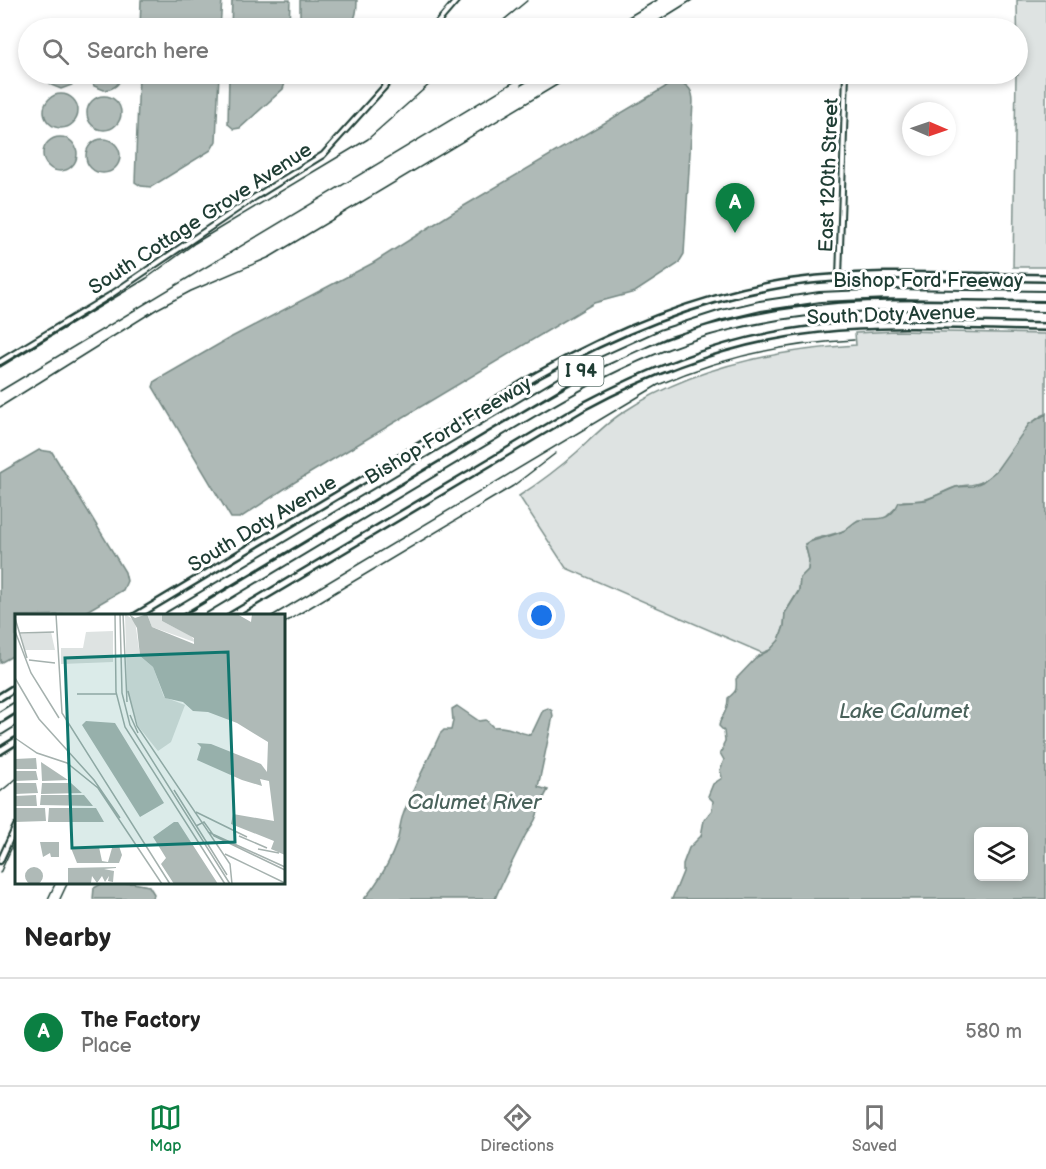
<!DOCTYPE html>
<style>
:root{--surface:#fff;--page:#f6f6f6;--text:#222;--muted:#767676;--line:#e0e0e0;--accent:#0b8043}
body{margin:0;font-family:"Balsamiq Sans",sans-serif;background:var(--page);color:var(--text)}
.controls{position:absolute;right:18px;bottom:18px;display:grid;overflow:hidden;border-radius:9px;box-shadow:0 3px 9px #0003}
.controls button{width:54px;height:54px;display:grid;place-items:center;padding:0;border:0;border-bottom:2px solid var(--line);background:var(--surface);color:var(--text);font:30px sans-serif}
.compass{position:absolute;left:902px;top:102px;width:54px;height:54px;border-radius:50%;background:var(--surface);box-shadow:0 3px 9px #0003;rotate:92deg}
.you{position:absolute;left:542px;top:616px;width:21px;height:21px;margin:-15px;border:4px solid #fff;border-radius:50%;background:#1a73e8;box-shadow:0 0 0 9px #1a73e833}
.badge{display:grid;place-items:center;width:39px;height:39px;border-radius:50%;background:var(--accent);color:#fff;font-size:20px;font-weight:700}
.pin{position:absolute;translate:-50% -50px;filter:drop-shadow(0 2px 3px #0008)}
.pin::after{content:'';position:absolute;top:32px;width:21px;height:18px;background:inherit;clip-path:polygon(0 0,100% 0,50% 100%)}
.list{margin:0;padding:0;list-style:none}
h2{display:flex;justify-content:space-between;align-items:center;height:78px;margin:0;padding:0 24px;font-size:26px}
h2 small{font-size:20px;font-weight:400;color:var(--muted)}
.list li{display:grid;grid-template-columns:39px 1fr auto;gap:18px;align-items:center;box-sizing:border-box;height:108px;padding:0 24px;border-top:2px solid var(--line)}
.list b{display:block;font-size:22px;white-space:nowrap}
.list p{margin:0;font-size:20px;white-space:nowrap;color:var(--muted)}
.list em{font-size:20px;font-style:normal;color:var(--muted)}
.icon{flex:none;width:33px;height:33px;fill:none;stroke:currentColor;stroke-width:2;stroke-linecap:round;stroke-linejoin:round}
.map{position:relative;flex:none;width:1046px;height:899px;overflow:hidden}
.search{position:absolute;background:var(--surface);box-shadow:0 3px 9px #0003;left:18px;right:18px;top:18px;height:66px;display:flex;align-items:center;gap:15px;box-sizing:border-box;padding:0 21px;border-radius:33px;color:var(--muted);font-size:22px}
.sheet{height:186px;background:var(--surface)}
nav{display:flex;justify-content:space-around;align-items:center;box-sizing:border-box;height:84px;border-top:2px solid var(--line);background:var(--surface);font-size:16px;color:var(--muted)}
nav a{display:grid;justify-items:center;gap:3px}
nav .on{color:var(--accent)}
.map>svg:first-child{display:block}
.green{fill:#dee3e2;stroke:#7e908b;stroke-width:1.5}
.water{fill:#afbab7;stroke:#758883;stroke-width:1.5;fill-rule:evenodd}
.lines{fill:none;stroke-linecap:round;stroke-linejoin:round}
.minor-casing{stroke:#1f3d34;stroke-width:8}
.tertiary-casing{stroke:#1f3d34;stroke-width:10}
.motorway-casing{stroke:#1f3d34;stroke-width:12}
.minor{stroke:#fff;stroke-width:4}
.tertiary{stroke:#fff;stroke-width:5}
.motorway{stroke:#fff;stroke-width:8}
.rail{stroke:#1f3d34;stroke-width:1.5}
.labels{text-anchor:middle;stroke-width:6;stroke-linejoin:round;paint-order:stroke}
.shield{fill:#fff;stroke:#627771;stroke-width:1.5}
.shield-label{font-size:18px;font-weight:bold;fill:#1f3d34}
.street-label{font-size:20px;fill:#1f3d34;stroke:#fff}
.water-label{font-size:21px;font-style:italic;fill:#4a625b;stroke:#fff}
.inset-road{fill:none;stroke:#a5b1ae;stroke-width:1.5}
.view{fill:#0f766e;fill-opacity:0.15;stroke:#0f766e;stroke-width:3}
.inset-edge{fill:none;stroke:#1f3d34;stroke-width:3}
</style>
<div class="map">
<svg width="1046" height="899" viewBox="0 0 1046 899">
<rect width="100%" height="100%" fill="#fff"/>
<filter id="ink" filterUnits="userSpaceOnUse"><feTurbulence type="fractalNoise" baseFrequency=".0167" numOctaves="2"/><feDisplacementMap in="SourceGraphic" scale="12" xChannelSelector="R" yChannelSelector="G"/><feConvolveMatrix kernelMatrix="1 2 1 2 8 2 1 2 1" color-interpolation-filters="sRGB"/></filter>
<g filter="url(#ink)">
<path class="green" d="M1017,0H1046V267H1013L1016,74H1018Z
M896,331L1046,334V414C1026,420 1010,457 995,472C977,491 964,481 948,490C930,499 923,501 903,501L886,517L874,521L858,520L844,531L811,540L805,544L809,560L808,570L800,578L799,590L785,613L784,626L779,641L770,650L762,653L566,568L519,496C539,483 559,468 577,452C591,439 605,424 622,413C689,368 776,350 856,345L855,333Z"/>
<path class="water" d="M141,0H222L220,28H140Z
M232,0H290L289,28H231Z
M300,0H357C357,12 356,20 347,28H300Z
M45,74H79L72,85L61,89L51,85Z
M88,74H122C120,84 115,89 104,90L94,86Z
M139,74H219L216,141L211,150L151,187L141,186L135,182Z
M229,74H288L283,89L240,128L234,129L228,124Z
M678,82C689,85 693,91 693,102L684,254L678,264L635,292L594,303L295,482L240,518H231L153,387L155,381L228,339L373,263L452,213L672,83Z
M44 111a17 17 0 1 1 34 0a17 17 0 1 1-34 0Z
M87 113a17 17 0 1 1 34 0a17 17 0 1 1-34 0Z
M43 154a17 17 0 1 1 34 0a17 17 0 1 1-34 0Z
M86 156a17 17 0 1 1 34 0a17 17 0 1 1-34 0Z
M1046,414V899H672L683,872V864L689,848L701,836L704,820L712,810L713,801L708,796L713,784L722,778L720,770L724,760L720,753L723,750V745L725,741L724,731L719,726C720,716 728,714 728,698C736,691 737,691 736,679L757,657L770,650L779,640L784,626L785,613L799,591L800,578L808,570L809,560L805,544C817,538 832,537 845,530C850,527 854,521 860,520C878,517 889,524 899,502L926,500L956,487L973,486L982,482L996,471L1029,424ZM978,832H1024V876H978Z
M39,450L52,452L125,572L127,581L123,590L80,615L16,616V654L0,663V473Z
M457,706L479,721L486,720L493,727C505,725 518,732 530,735L533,731L543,710L548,708L552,711L553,716L538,787L548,790C542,800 539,810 535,820C532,826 528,830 525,836C515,857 504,877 495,899H364C378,883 392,859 398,838C400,830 400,822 403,815C413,787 428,761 440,734L444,730H451L453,721L452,709Z
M113,883H133L149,886L154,894L153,899H93L94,888L101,884Z"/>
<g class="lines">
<defs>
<path id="minor" d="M433,28L457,0
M839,277L846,74
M0,362L109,296L255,197L323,155L396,74
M0,861L16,826"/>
<path id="tertiary" d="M136,616L538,375C615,332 694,299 781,284C868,270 959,277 1046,278
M231,616L586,405C659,366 736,338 818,329C893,321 970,326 1046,327
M0,697L16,687
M0,751L16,741"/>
<path id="motorway" d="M170,616L575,374L663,334L722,315L760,306L820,297L889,294L1046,296
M192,616C283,561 374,506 465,452C548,403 630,349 725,326C831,299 937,305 1046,307
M0,717L16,707
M0,730L16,720"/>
</defs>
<use href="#minor" class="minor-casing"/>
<use href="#tertiary" class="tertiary-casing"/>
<use href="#motorway" class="motorway-casing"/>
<use href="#minor" class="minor"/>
<use href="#tertiary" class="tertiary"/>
<use href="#motorway" class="motorway"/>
<path class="rail" d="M494,28L528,0
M596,28L615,17
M610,28L657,0
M647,28L692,0
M521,85L540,74
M0,367L147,278L195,243L368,139L441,74
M0,391L527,74
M0,407L157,309L191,291L270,257L575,74
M272,616L658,385C719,358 788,343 854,340
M284,623L513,486L556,453
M0,792L16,779
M0,873L16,838
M48,899L56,882
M60,899L68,882"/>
</g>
</g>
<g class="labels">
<rect class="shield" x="558.5" y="356" width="45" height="30" rx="4.5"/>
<g class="shield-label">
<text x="581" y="377">I 94</text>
</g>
<g class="street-label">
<text transform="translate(828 175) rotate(-88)" y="7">East 120th Street</text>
<text transform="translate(200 218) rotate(-33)" y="7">South Cottage Grove Avenue</text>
<text x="928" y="287">Bishop Ford Freeway</text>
<text transform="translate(891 314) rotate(-2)" y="7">South Doty Avenue</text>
<text transform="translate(448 430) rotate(-31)" y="7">Bishop Ford Freeway</text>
<text transform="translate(262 523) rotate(-31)" y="7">South Doty Avenue</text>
</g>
<g class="water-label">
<text x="904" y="718">Lake Calumet</text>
<text x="474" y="809">Calumet River</text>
</g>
</g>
<g transform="translate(15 614)">
<rect width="270" height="270" fill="#fff"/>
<path d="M110,0L120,7L125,42L138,53L149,83L170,91L156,128L143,137L123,112L112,77ZM132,0H147V7L176,22L182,29L137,13ZM98,17V48L46,50V34H68L71,18ZM36,18L40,36H10L5,20Z" fill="#dee3e2"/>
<path d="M114,0L120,4L132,0L137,13L179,30V24L147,7V0H222L236,8L237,0H270V241L256,235L259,227L216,210L218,200L259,207L254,167L245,165L247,172L227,166L182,146L186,133L182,129L196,130L246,150L252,158L253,128L222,109L193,98L178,97L168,88L150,84L138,53L125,42L122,14ZM71,107L100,109L149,189L125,203L67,111ZM21,144L22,155H0V145ZM26,148L53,166H54L27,167ZM0,157H21L23,166L0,167ZM0,169H21L23,179L0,180ZM27,169H56L67,179L26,180ZM21,181L22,192H0V182ZM69,181L78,192L25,191L26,181ZM0,194H30L31,207L0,208ZM81,194L89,208H33L34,194ZM159,208H163L203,270H159L146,250L151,244L138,223ZM25,228H44V243H36L35,239L28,243ZM104,232L107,241L104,249H62L56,234L84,233L87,247L93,248L97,234ZM101,253V254L89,255L99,257L98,268L93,267L94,262L90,268L87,262L82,269L77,262L76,269L53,270V254ZM10 262a9 9 0 1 1 18 0a9 9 0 1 1-18 0Z" fill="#afbab7"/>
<path class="inset-road" d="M41,0L47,99L155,270M100,0L101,78L110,113L210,270M105,0L107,79L115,111L215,270M108,0L112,88M0,4L12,44M0,17L16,59L44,104M5,19L39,18M14,46L40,49M0,64L24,105L79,166L105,204M113,77L122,112L215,250L217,270M62,80H102M115,101L123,119M0,124L22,139L52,149L83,174L147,270M159,176L212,261M181,198L232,223M181,212L189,208L199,222L270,256M193,218L270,253M224,222L252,234M243,235L264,239M210,240L270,269"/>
<path class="view" d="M213,38L220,228L57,234L50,44Z"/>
<rect width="270" height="270" class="inset-edge"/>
</g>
</svg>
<div class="controls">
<button><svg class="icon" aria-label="layers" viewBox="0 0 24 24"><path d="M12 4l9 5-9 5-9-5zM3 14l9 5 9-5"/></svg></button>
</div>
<svg class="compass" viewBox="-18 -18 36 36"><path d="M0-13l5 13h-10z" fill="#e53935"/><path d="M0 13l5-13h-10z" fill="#767676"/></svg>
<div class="you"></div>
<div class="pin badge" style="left:735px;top:233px">A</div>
<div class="search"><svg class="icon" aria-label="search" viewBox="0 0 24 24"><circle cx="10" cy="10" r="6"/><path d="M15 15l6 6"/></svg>Search here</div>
</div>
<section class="sheet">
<h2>Nearby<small></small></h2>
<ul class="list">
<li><span class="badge">A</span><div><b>The Factory</b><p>Place</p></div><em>580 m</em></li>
</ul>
</section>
<nav>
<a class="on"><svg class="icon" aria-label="map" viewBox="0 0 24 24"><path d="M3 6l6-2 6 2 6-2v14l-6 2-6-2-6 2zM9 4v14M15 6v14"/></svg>Map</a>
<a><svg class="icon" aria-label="directions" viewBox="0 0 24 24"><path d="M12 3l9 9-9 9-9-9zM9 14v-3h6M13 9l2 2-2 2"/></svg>Directions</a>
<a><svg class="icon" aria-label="saved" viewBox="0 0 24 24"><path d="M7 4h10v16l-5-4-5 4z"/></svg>Saved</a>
</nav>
